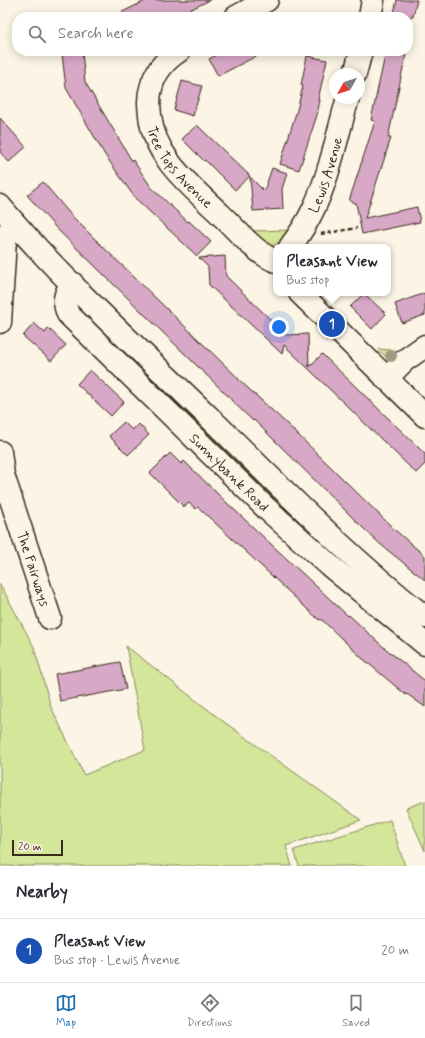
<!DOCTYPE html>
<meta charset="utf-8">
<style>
:root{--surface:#fff;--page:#f7f7f7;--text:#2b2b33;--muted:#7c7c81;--line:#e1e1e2;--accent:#1f6fb2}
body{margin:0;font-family:Mynerve,sans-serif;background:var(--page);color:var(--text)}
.compass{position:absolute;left:329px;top:68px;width:36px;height:36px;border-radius:50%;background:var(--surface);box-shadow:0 2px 10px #0003;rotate:231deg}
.scale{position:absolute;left:12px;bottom:10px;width:51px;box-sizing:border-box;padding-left:4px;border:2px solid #3b2a1e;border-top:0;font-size:11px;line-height:14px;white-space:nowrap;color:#3b2a1e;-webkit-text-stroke:3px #fcf5e5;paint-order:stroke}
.you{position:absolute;left:279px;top:327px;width:14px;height:14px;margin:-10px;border:3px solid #fff;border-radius:50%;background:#1a73e8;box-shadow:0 0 0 6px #1a73e833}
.badge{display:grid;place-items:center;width:26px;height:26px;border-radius:50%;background:var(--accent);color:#fff;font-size:13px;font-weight:700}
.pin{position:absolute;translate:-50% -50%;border:2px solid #fff;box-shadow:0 1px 4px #0006}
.popup{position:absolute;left:273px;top:244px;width:118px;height:52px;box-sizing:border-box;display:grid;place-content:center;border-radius:8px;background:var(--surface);filter:drop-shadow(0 1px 3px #0005);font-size:13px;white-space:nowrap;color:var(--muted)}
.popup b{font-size:15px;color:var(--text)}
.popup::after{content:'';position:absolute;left:50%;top:100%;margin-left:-8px;border:8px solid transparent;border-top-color:var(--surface)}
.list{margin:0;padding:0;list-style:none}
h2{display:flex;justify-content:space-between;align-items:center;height:52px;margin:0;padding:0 16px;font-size:17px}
h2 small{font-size:13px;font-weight:400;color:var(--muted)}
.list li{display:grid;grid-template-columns:26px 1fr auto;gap:12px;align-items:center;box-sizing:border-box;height:64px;padding:0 16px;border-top:1px solid var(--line)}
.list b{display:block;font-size:15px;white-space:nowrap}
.list p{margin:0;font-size:13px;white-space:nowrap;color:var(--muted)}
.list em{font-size:13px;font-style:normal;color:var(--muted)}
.icon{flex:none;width:22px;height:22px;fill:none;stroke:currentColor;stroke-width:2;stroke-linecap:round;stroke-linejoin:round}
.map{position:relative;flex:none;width:425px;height:866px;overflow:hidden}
.search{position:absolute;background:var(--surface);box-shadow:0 2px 10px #0003;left:12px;right:12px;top:12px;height:44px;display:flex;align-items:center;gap:10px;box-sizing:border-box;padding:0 14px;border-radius:16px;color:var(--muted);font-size:15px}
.sheet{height:116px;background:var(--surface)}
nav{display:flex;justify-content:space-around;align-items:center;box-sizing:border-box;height:56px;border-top:1px solid var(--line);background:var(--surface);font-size:11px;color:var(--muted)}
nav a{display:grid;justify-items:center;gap:2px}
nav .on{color:var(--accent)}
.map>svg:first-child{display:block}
.green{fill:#d3e69a;stroke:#87885c}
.building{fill:#d8a8c7;stroke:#3b2a1e}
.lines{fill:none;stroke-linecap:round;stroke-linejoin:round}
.minor-casing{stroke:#3b2a1e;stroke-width:25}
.path{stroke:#3b2a1e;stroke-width:2.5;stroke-dasharray:4 3;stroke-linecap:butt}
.minor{stroke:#fcf5e5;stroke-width:22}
.tree{fill:#a29a85}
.labels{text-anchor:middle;stroke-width:4;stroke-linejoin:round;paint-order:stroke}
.street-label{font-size:14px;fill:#3b2a1e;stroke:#fcf5e5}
</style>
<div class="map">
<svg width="425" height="866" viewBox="0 0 425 866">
<rect width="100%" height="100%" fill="#fcf5e5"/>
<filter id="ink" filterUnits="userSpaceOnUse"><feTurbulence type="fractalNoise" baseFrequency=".025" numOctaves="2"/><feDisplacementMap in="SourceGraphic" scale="8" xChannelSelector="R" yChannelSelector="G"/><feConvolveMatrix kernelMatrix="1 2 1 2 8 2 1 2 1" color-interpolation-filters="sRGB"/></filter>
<g filter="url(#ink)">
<path class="green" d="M293,230C286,239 280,244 270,246L248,231Z
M81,310H85L366,581L425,629V639L372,597L79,314Z
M378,349L406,351L390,361Z
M0,584L34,647L51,707L84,775L145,750L126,646L224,722L361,820L286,846L292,866H0Z
M425,801V851L406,808Z
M390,820L405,866H299L294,850Z"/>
<path class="building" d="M147,0H210L175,17H112Z
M397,0H417L413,17H393Z
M223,51H266L218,76L209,59Z
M386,51L406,54L388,138H391L365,218L417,207L420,222L362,234L356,203L349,201L375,121L371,120Z
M82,52L85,82L132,161L133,160L151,187L188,222L189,221L211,242L197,256L135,198L105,155L66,88L62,54Z
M307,56L327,60L318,100H320L317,115L299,170L280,164L297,110L303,86L301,85Z
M182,81L202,86L193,116L174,110Z
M0,118L26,147L9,162L0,152Z
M197,125L250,176L235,190L205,160L204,161L182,139Z
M272,168L287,173L282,189L283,209L253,211L250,177L264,191Z
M43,182L71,215L98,242L238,378V379L286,423L395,530L425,556V580L380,544L362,527L254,420L253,421L231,400V399L57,229L27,195Z
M225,256L226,276L286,335L308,334L309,367L322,354L425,454V464L416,473L284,345L282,354L209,285L208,267L199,258Z
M364,293L386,314L372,329L350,307Z
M425,293V315L402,323L395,304Z
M34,323L45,333L48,328L66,345L51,361L23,336Z
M90,370L124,402L111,416L77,384Z
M124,422L132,430L139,424L149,435L128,455L109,436Z
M170,453L181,464L184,461L227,503L348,616L349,615L380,644L425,681V707L407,694L406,695L362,658L321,619L319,620L198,507L196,509L189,503L184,507L150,473Z
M120,662L126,689L60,701L55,674Z"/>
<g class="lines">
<defs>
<g id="minor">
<path d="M236,17L267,0"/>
<path d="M370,17L373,0"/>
<path id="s1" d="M179,51C165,60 155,72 151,88C148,98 149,106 150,115C154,158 191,186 220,214C236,229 256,254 276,261"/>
<path d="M355,74L361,51"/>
<path d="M0,206C64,282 139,349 210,418C280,486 348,557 425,617"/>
<path id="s2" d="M290,247C299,235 307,223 313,210C330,175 337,135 348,98"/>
<path id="s3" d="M72,283C64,295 63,301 68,314L267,509L329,565L425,644"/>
<path d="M300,293L425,416"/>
<path d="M0,322L5,240L9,231L15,224"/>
<path d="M386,379L405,360L425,346"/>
<path id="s4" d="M0,452L3,475L50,618"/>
</g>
</defs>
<use href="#minor" class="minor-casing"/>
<path class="path" d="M321,234L357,228"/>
<use href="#minor" class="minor"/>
</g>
<circle class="tree" cx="391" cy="356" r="6"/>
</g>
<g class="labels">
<g class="street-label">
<text dy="5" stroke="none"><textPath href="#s1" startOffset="136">Tree Tops Avenue</textPath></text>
<text dy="5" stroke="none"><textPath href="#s2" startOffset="81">Lewis Avenue</textPath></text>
<text dy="5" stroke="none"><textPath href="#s3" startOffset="259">Sunnybank Road</textPath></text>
<text dy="5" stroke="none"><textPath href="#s4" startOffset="122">The Fairways</textPath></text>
</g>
</g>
</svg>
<svg class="compass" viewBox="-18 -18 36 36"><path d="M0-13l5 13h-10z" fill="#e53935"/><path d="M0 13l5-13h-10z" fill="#7c7c81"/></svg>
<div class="scale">20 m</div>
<div class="you"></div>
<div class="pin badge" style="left:332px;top:324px;background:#1a4fb4">1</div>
<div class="popup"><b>Pleasant View</b>Bus stop</div>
<div class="search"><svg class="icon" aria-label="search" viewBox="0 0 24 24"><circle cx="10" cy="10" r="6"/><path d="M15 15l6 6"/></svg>Search here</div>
</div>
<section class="sheet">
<h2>Nearby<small></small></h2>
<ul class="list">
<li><span class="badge" style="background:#1a4fb4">1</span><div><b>Pleasant View</b><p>Bus stop · Lewis Avenue</p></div><em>20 m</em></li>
</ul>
</section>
<nav>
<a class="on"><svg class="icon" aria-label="map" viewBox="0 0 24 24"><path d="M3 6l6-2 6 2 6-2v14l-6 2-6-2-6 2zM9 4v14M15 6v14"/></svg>Map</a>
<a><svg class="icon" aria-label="directions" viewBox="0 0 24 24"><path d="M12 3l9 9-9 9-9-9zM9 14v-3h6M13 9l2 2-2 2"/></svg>Directions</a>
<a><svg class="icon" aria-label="saved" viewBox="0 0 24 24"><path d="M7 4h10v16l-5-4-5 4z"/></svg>Saved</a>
</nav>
